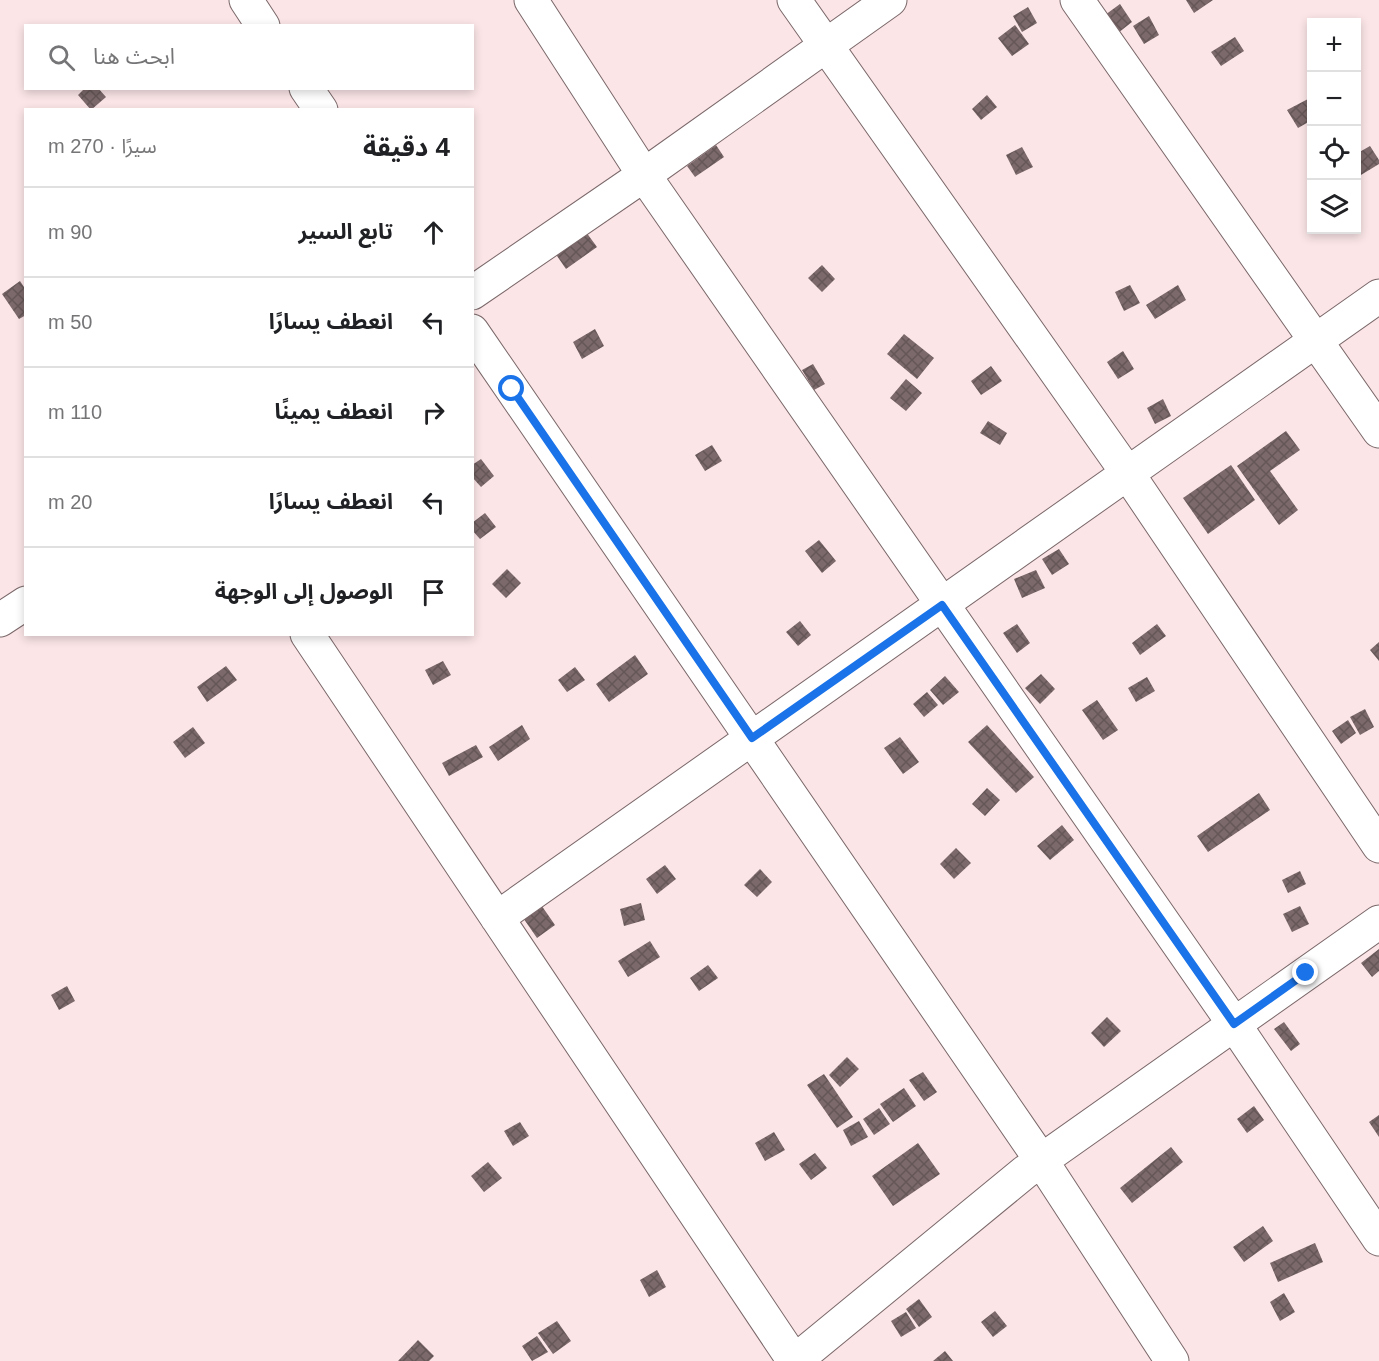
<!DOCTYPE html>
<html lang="ar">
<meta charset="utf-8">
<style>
:root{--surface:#fff;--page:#f6f6f6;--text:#202124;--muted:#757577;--line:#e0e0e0}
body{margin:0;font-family:Arial,"Noto Sans Arabic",sans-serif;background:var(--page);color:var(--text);direction:rtl}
.controls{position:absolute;right:18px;top:18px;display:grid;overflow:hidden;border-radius:0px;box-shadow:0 3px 9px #0003}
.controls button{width:54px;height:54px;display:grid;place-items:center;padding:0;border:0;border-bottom:2px solid var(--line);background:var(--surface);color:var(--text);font:30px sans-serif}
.stop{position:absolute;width:18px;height:18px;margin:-14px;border:4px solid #1a73e8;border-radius:50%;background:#fff}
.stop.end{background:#1a73e8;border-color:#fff;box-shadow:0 2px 6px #0008}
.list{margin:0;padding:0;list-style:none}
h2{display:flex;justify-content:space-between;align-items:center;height:78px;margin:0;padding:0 24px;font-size:26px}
h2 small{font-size:20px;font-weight:400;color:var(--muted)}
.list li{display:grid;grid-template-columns:39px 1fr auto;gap:18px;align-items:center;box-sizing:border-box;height:90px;padding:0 24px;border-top:2px solid var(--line)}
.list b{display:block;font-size:22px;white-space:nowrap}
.list em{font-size:20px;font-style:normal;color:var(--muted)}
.icon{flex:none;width:33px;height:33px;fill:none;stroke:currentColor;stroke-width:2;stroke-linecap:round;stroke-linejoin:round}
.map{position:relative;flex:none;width:1379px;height:1361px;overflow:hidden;direction:ltr}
.search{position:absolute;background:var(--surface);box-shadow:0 3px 9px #0003;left:24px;top:24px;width:450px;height:66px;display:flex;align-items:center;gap:15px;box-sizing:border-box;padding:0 21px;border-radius:0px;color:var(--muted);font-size:22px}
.panel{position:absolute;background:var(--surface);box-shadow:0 3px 9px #0003;left:24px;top:108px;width:450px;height:528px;border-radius:0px;direction:rtl}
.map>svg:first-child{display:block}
.building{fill:url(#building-cross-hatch)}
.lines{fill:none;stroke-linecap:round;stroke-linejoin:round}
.minor-casing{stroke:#7b686a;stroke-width:35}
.minor{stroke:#fff;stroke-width:33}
.route{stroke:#1a73e8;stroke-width:8}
</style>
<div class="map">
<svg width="1379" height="1361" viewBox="0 0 1379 1361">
<defs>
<pattern id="building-cross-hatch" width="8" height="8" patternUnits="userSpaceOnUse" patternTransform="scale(1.5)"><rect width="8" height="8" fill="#7c696b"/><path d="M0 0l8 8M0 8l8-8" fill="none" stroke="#655657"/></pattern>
</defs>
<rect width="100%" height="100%" fill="#fbe5e7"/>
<path class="building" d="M1186,0H1213L1194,13Z
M1120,4L1132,22L1118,33L1105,15Z
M1028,7L1037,23L1022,32L1013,16Z
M1149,16L1159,35L1144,44L1133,26Z
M1015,25L1029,44L1012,56L998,38Z
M1235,37L1244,51L1221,66L1211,52Z
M85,88H98L106,97L91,110L78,95Z
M987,95L997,107L981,120L972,109Z
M1308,99L1312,105V120L1298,128L1287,110Z
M716,145L724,157L695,177L687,166Z
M1370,146L1379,160V164L1356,178V154Z
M1022,147L1033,167L1016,175L1006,155Z
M586,232L597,247L566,269L555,253Z
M822,265L835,279L822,292L808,278Z
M20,281L26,290V315L19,319L2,294Z
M1130,285L1140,303L1124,311L1115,292Z
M1178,285L1186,300L1155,319L1146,305Z
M595,329L604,346L582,359L573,342Z
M904,334L934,358L917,379L887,354Z
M1123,351L1134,369L1118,379L1107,362Z
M813,364L825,384L814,390L802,370Z
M991,366L1002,381L981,395L971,381Z
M906,379L922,393L906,411L890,398Z
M1163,399L1171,416L1155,424L1147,408Z
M988,421L1007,433L1000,445L980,433Z
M1286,431L1300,450L1270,471L1298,510L1279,525L1237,466Z
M712,445L722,461L705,471L695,455Z
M481,459L494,476L481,487L472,477V465Z
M1231,465L1255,500L1208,534L1183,498Z
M485,513L496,527L480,539L472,530V523Z
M819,540L836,561L822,573L805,551Z
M1059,549L1069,564L1052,575L1042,559Z
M507,569L521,583L506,598L492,584Z
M1036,570L1045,588L1022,598L1014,579Z
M800,621L811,635L798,646L786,632Z
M1017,624L1030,643L1017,653L1003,633Z
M1157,624L1166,636L1140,655L1132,643Z
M1379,642V661L1370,650Z
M635,655L648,674L609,702L596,684Z
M443,661L451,675L433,685L425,670Z
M226,666L237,680L207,702L197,687Z
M575,667L585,680L567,692L558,680Z
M1041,674L1055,689L1040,704L1025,688Z
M945,676L959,692L943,705L930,690Z
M1147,677L1155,691L1136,702L1128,688Z
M927,692L938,705L924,717L913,704Z
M1097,700L1118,730L1103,740L1082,710Z
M1365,709L1374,727L1360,735L1350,717Z
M1348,720L1356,733L1341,744L1332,731Z
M522,725L530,739L498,761L489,747Z
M987,725L1034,777L1016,793L968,742Z
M193,727L205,743L185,758L173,742Z
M900,737L919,762L903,774L884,748Z
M476,745L483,757L449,776L442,763Z
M987,788L1000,800L985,816L972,804Z
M1259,793L1270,810L1208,852L1197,836Z
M1062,825L1074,840L1050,860L1037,846Z
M956,848L971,863L954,879L940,864Z
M665,865L676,879L657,894L646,879Z
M760,869L772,882L757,897L744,885Z
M1300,871L1306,884L1288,893L1282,880Z
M537,899L555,925L537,938L519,912Z
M641,903L645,920L624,926L620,909Z
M1300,906L1309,924L1292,932L1283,914Z
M650,941L660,957L628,977L618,961Z
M1379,949V971L1372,977L1361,963Z
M708,965L718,978L699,991L690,978Z
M67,986L75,1001L59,1010L51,995Z
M1107,1017L1121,1031L1104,1047L1091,1033Z
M1284,1022L1300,1044L1291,1051L1274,1029Z
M847,1057L859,1069L840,1087L829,1075Z
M923,1072L937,1092L924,1101L909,1080Z
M824,1074L853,1117L837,1128L807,1085Z
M904,1088L916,1106L893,1122L880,1104Z
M1254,1106L1264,1120L1247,1133L1237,1119Z
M879,1108L890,1124L874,1135L863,1119Z
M1379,1115V1137L1369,1122Z
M859,1121L868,1137L851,1146L843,1130Z
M520,1122L529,1136L513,1146L504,1131Z
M774,1132L785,1150L765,1161L755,1143Z
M918,1143L940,1174L893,1206L872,1176Z
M1171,1147L1183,1162L1132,1203L1120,1188Z
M815,1153L827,1168L811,1180L799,1164Z
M488,1162L502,1178L484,1192L471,1176Z
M1263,1226L1273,1241L1244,1262L1233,1247Z
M1315,1243L1323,1262L1278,1282L1270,1263Z
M657,1270L666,1287L649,1297L640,1280Z
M1284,1293L1295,1312L1280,1321L1270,1302Z
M919,1299L932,1317L919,1327L906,1309Z
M995,1311L1007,1326L993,1337L981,1322Z
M906,1312L916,1328L901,1337L891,1321Z
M557,1321L571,1341L553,1354L538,1333Z
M537,1336L548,1352L532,1361L522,1346Z
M418,1340L434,1356L429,1361H398Z
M945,1351L953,1361H933Z"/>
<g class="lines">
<defs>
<path id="minor" d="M246,0L263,26
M531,0L644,175L1234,1024L1379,1239
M794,0L1126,471L1379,846
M1077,0L1379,431
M306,88L321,110
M472,293L644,175L890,0
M472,331L1041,1160L1172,1361
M0,620L26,603
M307,634L794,1361
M497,918L1379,296
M795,1361L1025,1172L1379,922"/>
</defs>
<use href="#minor" class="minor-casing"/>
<use href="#minor" class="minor"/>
</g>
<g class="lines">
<path class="route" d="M512,389L752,738L942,605L1234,1024L1306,973"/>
</g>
</svg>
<div class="controls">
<button>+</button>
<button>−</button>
<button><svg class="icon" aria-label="locate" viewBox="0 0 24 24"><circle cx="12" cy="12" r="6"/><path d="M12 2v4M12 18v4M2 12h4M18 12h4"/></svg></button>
<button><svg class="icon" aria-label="layers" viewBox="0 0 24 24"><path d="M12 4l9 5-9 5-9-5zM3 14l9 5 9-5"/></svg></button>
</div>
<div class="stop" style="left:512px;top:389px"></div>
<div class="stop end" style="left:1306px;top:973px"></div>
<div class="search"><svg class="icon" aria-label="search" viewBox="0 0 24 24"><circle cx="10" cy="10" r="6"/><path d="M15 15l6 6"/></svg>ابحث هنا</div>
<section class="panel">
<h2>4 دقيقة<small>سيرًا · 270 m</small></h2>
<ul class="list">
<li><svg class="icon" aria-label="ahead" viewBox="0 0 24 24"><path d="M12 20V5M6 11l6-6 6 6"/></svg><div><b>تابع السير</b></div><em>90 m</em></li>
<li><svg class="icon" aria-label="left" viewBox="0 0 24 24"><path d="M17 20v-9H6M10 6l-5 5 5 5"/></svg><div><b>انعطف يسارًا</b></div><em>50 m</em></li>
<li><svg class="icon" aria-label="right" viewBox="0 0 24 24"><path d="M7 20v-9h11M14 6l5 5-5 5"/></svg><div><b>انعطف يمينًا</b></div><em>110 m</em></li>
<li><svg class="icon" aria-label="left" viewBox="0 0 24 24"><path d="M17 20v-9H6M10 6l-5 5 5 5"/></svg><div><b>انعطف يسارًا</b></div><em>20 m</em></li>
<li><svg class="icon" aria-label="arrive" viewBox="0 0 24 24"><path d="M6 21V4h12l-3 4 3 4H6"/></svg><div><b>الوصول إلى الوجهة</b></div></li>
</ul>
</section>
</div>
